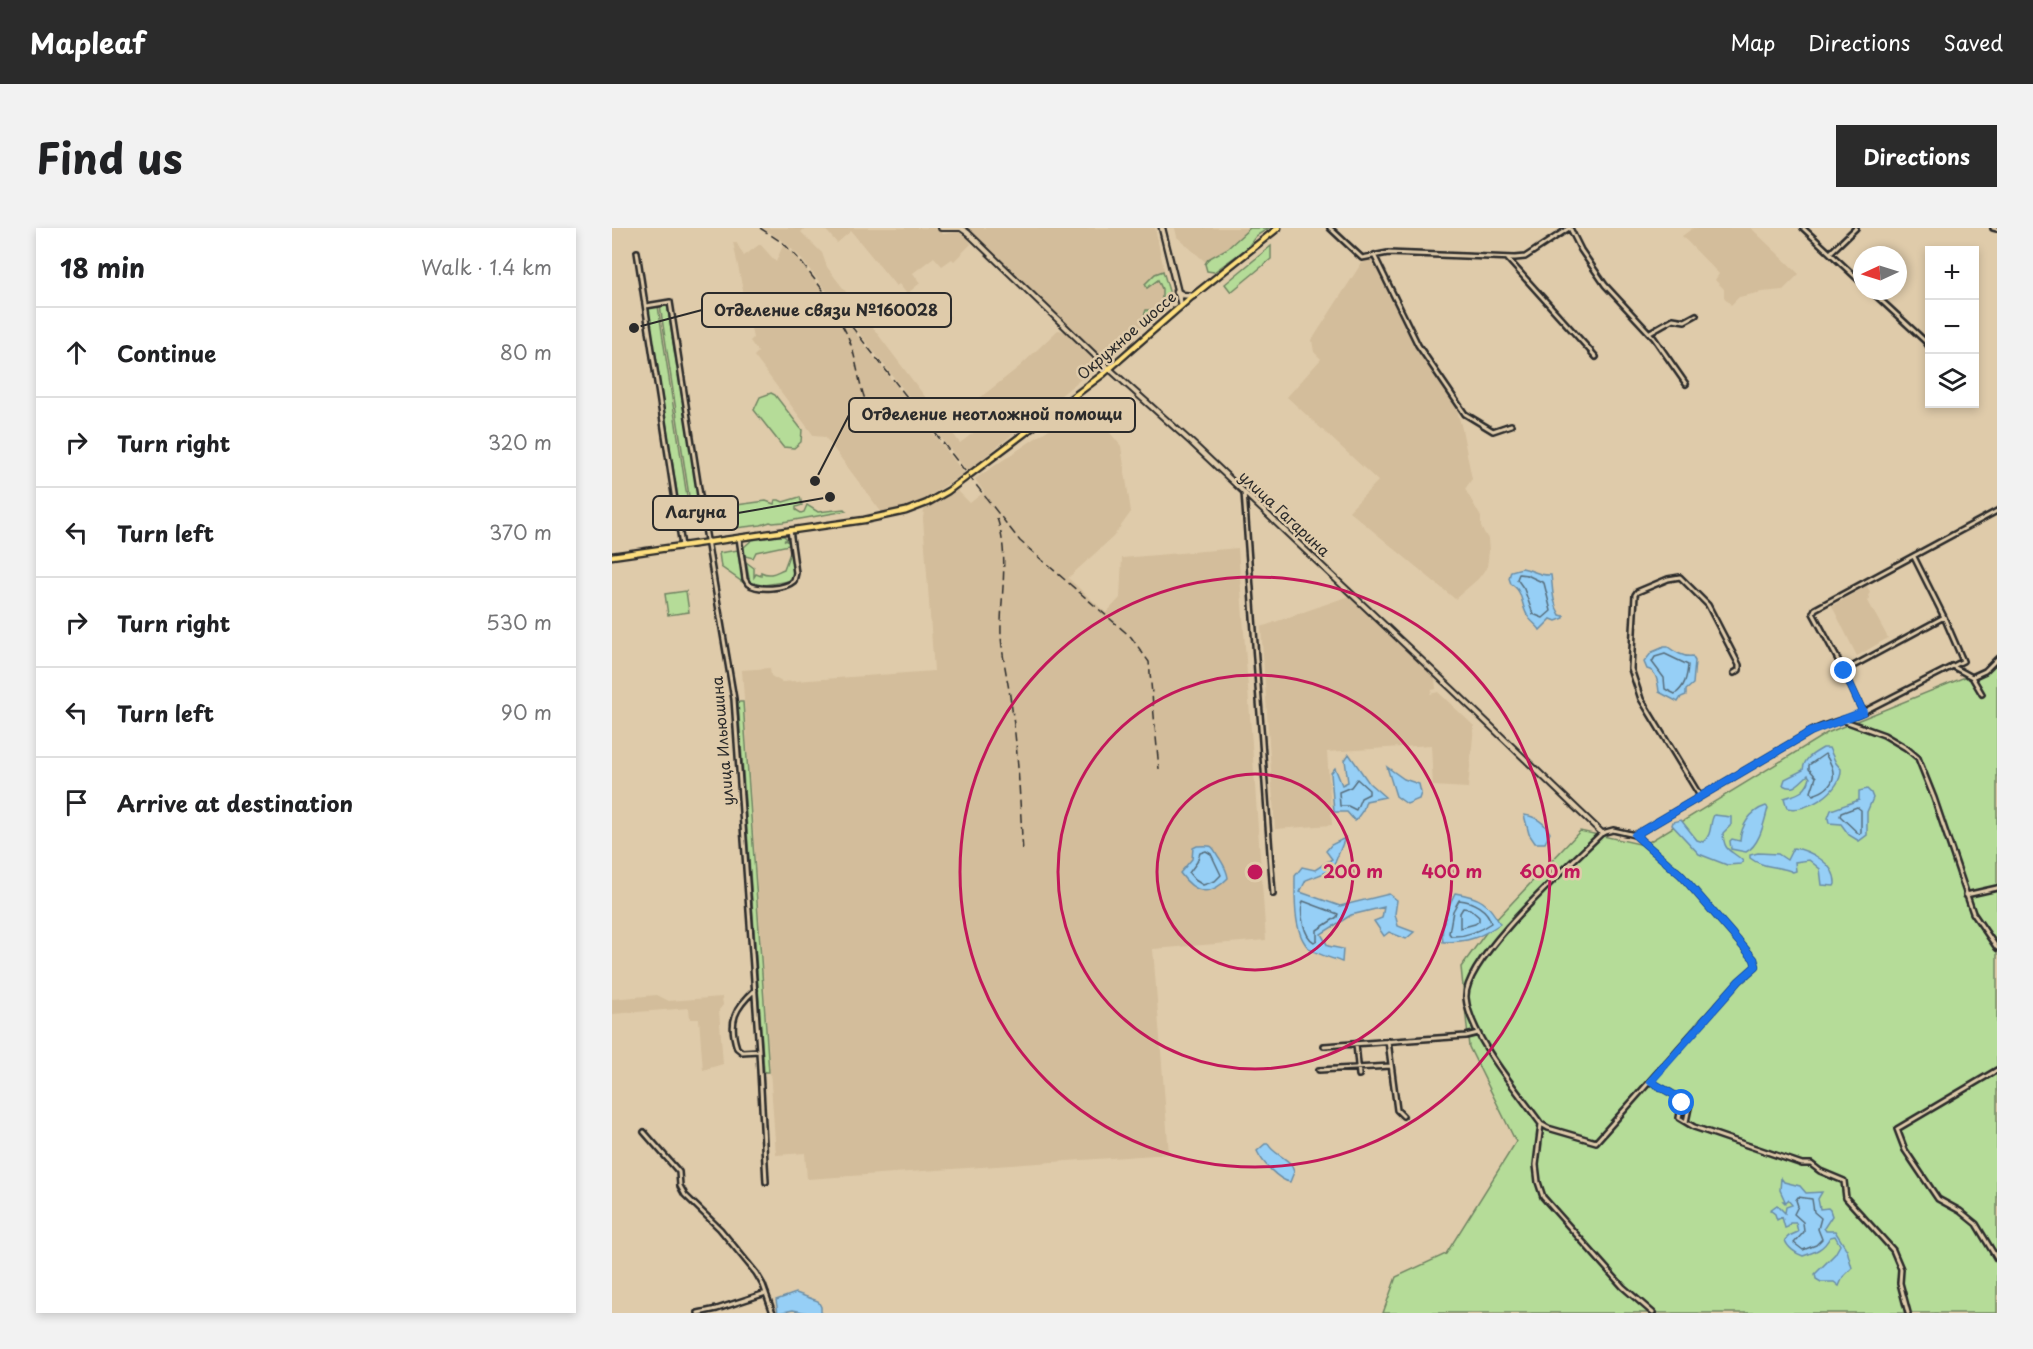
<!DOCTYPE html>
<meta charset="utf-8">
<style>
:root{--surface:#fff;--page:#f2f2f2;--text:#202124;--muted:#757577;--line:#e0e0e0;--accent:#2b2b2b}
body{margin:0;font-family:"Playpen Sans",sans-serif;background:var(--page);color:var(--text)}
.controls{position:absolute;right:18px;top:18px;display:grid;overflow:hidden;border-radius:0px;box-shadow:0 3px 9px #0003}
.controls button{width:54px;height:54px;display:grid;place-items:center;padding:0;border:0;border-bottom:2px solid var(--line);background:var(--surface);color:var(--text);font:30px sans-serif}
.compass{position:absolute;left:1241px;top:18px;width:54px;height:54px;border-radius:50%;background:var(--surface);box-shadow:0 3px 9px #0003;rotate:266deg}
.stop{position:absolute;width:18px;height:18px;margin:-14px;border:4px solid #1a73e8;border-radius:50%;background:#fff}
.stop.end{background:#1a73e8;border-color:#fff;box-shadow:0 2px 6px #0008}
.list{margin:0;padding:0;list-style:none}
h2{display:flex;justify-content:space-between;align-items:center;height:78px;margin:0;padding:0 24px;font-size:26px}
h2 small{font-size:20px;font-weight:400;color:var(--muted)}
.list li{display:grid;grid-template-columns:39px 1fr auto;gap:18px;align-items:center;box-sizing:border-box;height:90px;padding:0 24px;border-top:2px solid var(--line)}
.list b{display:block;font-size:22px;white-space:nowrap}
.list em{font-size:20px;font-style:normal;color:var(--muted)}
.icon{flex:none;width:33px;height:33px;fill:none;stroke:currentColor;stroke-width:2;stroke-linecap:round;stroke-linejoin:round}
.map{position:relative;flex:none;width:1385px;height:1085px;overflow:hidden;border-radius:0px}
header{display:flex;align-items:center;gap:36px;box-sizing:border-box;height:84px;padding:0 30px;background:var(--accent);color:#fff}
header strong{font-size:28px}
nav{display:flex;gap:33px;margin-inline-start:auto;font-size:21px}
.intro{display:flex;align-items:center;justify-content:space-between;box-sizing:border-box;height:144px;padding:0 36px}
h1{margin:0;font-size:42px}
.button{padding:15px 27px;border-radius:0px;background:var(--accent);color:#fff;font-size:21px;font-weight:700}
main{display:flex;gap:36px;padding:0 36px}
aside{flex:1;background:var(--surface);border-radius:0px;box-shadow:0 3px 9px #0003}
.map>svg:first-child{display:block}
.built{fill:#d3bd9b}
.green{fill:#b5dc98;stroke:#708462;stroke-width:1.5}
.water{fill:#96cff6;stroke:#6b8da5;stroke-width:1.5}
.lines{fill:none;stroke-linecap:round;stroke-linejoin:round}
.shore{stroke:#566d7c;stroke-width:1.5}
.minor-casing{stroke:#2b2b2b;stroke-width:8}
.tertiary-casing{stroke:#2b2b2b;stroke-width:8}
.secondary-casing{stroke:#2b2b2b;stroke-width:9}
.primary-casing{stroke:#2b2b2b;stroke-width:9}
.minor{stroke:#dfcbaa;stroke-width:3}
.tertiary{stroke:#dfcbaa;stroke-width:4}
.secondary{stroke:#dfcbaa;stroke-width:4.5}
.primary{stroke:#fedf80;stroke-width:4.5}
.rail{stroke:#2b2b2b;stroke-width:1.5;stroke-dasharray:9 4.5;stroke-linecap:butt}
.route{stroke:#1a73e8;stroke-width:8}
.ring{fill:none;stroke:#c2185b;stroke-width:3}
.labels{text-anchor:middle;stroke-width:5;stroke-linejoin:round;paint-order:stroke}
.street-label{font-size:15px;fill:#2b2b2b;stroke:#dfcbaa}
.centre{fill:#c2185b;stroke:#dfcbaa;stroke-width:3}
.ring-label{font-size:18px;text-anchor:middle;font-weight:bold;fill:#c2185b;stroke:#dfcbaa;stroke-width:5;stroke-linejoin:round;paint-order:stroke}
.leader{fill:none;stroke:#2b2b2b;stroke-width:2}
.callout-dot{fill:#2b2b2b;stroke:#dfcbaa;stroke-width:2}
.callout{fill:#dfcbaa;stroke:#2b2b2b;stroke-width:2}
.callout-label{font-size:16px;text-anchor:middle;font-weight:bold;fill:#2b2b2b}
</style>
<header>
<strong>Mapleaf</strong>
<nav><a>Map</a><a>Directions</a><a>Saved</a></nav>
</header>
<div class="intro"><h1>Find us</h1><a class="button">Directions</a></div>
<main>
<aside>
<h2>18 min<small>Walk · 1.4 km</small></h2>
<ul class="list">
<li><svg class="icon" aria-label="ahead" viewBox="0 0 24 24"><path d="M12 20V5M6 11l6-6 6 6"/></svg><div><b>Continue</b></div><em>80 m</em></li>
<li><svg class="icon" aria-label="right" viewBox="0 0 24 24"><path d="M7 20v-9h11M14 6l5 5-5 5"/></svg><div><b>Turn right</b></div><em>320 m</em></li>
<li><svg class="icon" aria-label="left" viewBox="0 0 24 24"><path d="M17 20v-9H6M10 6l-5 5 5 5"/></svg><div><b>Turn left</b></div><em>370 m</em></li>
<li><svg class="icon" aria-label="right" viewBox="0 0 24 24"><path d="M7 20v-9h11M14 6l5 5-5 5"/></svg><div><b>Turn right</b></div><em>530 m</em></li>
<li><svg class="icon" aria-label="left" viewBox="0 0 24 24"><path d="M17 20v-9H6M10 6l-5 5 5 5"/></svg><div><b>Turn left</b></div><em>90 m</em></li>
<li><svg class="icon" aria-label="arrive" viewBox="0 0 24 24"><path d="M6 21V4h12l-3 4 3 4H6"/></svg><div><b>Arrive at destination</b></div></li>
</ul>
</aside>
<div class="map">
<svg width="1385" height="1085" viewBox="0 0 1385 1085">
<rect width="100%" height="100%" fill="#dfcbaa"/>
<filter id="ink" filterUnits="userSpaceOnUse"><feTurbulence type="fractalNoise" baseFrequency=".0167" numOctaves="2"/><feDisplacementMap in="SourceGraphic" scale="12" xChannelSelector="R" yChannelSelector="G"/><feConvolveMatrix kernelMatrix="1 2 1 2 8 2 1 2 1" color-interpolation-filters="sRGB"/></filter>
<g filter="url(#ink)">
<path class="built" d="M151,0H193L189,4L210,25L215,39L348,215L369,199L355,180L407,139L446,102L453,103L484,133V139L355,243L187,28L172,14Z
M212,0H324L331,6L347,4L356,10L359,16L342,33L340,31L330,38L322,29L301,45L308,55L295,66L287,56L284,58L239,3L225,15Z
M354,0H543L557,65V74L499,128L495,131H491Z
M563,0H638L597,37L565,9Z
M1081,0H1139L1187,46L1171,62L1150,64L1127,69L1119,77L1112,69V61L1103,52L1107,46L1070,8Z
M121,14H124L132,28L148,16L164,34L171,17L185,30L352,245L313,271L291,280L270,285L213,209L202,208L142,128L146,124L138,113L141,110Z
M763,29L808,126L842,170L850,201L860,251L853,261L869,289V299L876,311L877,323L875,339L866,351L843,371L737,283L766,253L675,169L709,131L702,124L700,112L749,36Z
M317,65L338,89L328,98H324L319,93L317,95L307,83L317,75L313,69Z
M474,176L486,186L489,194L509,218L519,284L501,309L456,350L494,385L508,370L510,330L626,320L654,712L541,721L557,926L195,951L193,925L164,927L130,442L158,440L159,448L170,454L322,443L311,291L312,282L344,261L358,275L372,264L363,251Z
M1255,358L1258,364L1256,368L1258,371L1256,373L1276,410L1245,428L1220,378Z
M737,368L823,450L824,461L820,462L818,466L826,464L862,498L856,560L821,558L819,517L715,524L720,597L663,601L649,399Z
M45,767L57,773L110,769L111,777L107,782L111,836L91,842L87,791H78L77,780L0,786V771Z"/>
<path class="green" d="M638,0H657L644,8L635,20L602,44L595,43L593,36L596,31L616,20Z
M659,18V31L619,64L613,56Z
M551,43L557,63V74L539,91H535L532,88L534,82H543L550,76V61L546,52L535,60L533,56L543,46Z
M55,76L89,288L88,289L79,281L48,77Z
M46,78L77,282L71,290H69L36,79Z
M159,165L163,167L190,202L189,214L182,220L171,219L142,182L148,169Z
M188,269L190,277L184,279V282L189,285L192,284L195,277L206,284L232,281L234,283L171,294L161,295L158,294L149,297L98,303L95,291L99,289L95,288L94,281H112L117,278L154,273L162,276L163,272H167L171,274Z
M166,308H172L176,312H172L177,314V317L144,324L141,330L133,328L132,319L140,312Z
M126,322L132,355L109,339L107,325Z
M179,322L182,346L177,353L146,358L138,355L134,334L142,340V349L144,346L149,348V344C159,349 164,344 172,341Z
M74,363L77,384L56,387L53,366Z
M1385,436V1085H771L784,1049L834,1026L904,914L857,819L849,739L881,695L968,603L1032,617L1215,505Z
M126,474H131L157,844H152Z"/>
<path class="water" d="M910,340C921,342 927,348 939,347C941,361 940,374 948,387L952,388V390L944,393L939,391L928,402C925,397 918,393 915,387C909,377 911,362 899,356L897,350L899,343Z
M1052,419H1056C1061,423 1073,430 1080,428L1083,433L1081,456L1074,462V467L1069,469L1066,474L1047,464C1046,455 1045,443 1035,441L1032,434L1040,424Z
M1211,520H1217L1224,535L1229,541C1230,563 1195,585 1175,580L1172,570C1185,566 1194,565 1198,550L1196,547C1188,554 1182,564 1171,557L1173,551L1191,542C1192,530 1201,526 1211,520Z
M737,526L757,555L773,569L754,573L751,582L743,593L735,584H722L719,545L723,540L730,557L736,554L733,532Z
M775,539L792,551L807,556L809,565L807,571L795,576L784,568Z
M1255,561L1259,565L1261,570L1255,584V607L1247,613L1237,607L1229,596L1217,595L1216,590L1219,582L1247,572V563Z
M1154,578L1156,580C1152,594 1148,617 1134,624L1119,621L1118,613L1120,611L1128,613C1129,598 1138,583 1154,578Z
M912,587C923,588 933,595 938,605L933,615H923L917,606Z
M1102,587L1119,589V597L1111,605C1112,625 1119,621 1131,633L1129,636L1115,637L1087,626L1060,597L1061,594L1069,592L1085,612L1091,614C1101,606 1097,596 1102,587Z
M733,610L720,642L694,652L688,664L728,678L777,666L785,672L783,686L786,698L802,704L794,711L777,704L772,708L762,693L770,690L772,679L739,687L709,706L716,718L731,721L730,734C720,730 706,727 698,721C681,707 683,669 683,648L690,639L703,642L720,631L714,623L719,617Z
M585,618C604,617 599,618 608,631C612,638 615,642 616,650C598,669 583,666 568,645L580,631L581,620Z
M1181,620C1198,622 1224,636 1223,656L1222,658L1210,657L1208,641L1197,632L1183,634L1184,643L1181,644C1168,638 1150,640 1138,630V627L1146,625L1166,626L1175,632Z
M843,665C868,669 876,674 888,696C867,710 857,714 831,714C828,700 836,678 843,665Z
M653,916H656C662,928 680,930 682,944L678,954C666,952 650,934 645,923Z
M1169,950L1172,954L1188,958L1194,965L1210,964L1206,971L1208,981L1216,980L1218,982L1220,988L1212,1000L1214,1003H1223L1235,1022L1240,1040L1231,1049L1227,1058L1222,1054H1209L1204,1051L1203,1046L1223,1026L1228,1017L1223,1008L1218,1009C1212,1021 1203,1024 1191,1028C1184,1026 1175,1019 1173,1012L1177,1008L1186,1004L1184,995H1178L1176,999L1173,1000L1170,989L1165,992L1163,986L1158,982L1165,977L1173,985L1174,979L1180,977L1176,972L1173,975L1171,973H1173L1168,962Z
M184,1065L206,1073L209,1079V1085H196L181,1082L166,1085L164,1072Z"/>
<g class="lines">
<path class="shore" d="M907,346L915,347L932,355L939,383L931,390L921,386L912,361L905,351Z
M1053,426L1076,437C1075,449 1073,459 1063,466L1053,461L1052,450L1040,434L1043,429Z
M1213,526C1226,545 1225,559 1201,567L1199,564L1204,549L1197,541V537Z
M745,551L757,562V566L749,570L744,582L736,578H728L727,564L739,559Z
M1245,579L1249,582V605L1247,606L1228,588L1229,585Z
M594,623L599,626L609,647L603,653L591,657L583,652L577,645L585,634L588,625Z
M847,672C860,673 876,681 879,695C866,704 854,709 839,708L837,705L841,683Z
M691,673L726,686L725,689L705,702V712L702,714C692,709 687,684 691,673Z
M851,680L858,681L867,689V693L863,696L848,700V685Z
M1186,969L1200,971L1202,984L1209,990L1206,1001L1210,1011L1204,1017L1191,1022L1182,1015L1192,1004L1191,994L1182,986L1186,978L1184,972Z"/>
<defs>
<path id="minor" d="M718,0L750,30L776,25L903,30L913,29L957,0
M958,0L969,22L993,57L1042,110L1074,156
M1191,0L1250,55
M1381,0L1385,1
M25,24L70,318
M1218,25L1244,0
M762,27L806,117L853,186L881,203L899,197
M895,30L984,129
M1259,63L1313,113L1318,120
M34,78L58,74L94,306L122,471L147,823L154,954
M1038,104L1061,91L1073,93L1084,87
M632,264L661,666
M127,310L133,351L136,356C147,363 173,361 182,353L184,345L178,302
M1340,438L1360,449L1370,466
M1232,443L1201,385L1203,381L1385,283
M1360,449L1373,443L1385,431
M1251,484L1351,433L1332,389
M1233,493L1272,507L1294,520L1306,530L1322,570L1361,685L1385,720
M1088,568L1029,471L1019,441L1023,367L1025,364L1056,351L1068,349L1096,377L1127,437V442L1122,445
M1354,667L1385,660
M143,762C123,780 116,793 125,820L130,824L147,823
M776,813L785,882L791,888
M744,816L747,847
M712,818L854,808L866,805
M707,842L779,838
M1385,842L1285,901L1293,922L1326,971L1348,983L1364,996L1385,1031
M1039,853C1049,861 1061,864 1070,873L1067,890L1082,899L1190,936H1199L1208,943L1232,953L1234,970L1281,1022L1289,1041L1288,1055L1296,1085
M1070,873L1078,875L1074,894
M929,896L936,900L984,914L1127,753L1144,738L1142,731L1069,647L1023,607
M32,904L67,944L68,958L73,967L108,1001L144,1045L151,1057L161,1085
M86,1085L105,1081L154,1065
M1041,1085L1011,1059L931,969L926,954L924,937L929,896C906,864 858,808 854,770C851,731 961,634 990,605L1001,602L1023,607L1198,504C1215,495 1234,492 1251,484L1232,443L1332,389L1302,329"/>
<path id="tertiary" d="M329,0H349L356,5L492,136L579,214L840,461L990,605"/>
<path id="secondary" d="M550,0L569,77
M564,63L571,67L581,68"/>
<path id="primary" d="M0,328L252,292L294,283L315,275L336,263L490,147L577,71L666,0"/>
</defs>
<use href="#minor" class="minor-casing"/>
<use href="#tertiary" class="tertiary-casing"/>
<use href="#secondary" class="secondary-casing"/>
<use href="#primary" class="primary-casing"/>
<use href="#minor" class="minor"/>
<use href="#tertiary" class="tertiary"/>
<use href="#secondary" class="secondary"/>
<use href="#primary" class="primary"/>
<path class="rail" d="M148,0L171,15L185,29L408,313L519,409L537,434L547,541
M230,97C248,127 243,158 261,189
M385,290C398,329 388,368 389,408C391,435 398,462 401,489C407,534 408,580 411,625"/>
</g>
</g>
<g class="lines" filter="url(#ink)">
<path class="route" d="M1070,875V873C1061,864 1049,861 1039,853L1127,753L1144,738L1142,731L1069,647L1023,607L1198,504L1251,484L1232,443"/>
</g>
<g class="ring">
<circle cx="643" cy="644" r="98"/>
<circle cx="643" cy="644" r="197"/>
<circle cx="643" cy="644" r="295"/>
</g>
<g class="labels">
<g class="street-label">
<text transform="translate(515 108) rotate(-41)" y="5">Окружное шоссе</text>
<text transform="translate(672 286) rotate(43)" y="5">улица Гагарина</text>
<text transform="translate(111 513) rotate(-95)" y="5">улица Ильюшина</text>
</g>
</g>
<circle cx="643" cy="644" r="9" class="centre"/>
<g class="ring-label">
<text x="741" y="650">200 m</text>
<text x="840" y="650">400 m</text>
<text x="938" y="650">600 m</text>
</g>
<path class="leader" d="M22 100L90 82M203 253L237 187M218 269L126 285"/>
<g class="callout-dot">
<circle cx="22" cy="100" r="6"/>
<circle cx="203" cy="253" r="6"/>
<circle cx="218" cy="269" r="6"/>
</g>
<g class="callout">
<rect x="90" y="65" width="249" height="34" rx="6"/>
<rect x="237" y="170" width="286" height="34" rx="6"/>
<rect x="41" y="268" width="85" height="34" rx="6"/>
</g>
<g class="callout-label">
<text x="214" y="88">Отделение связи №160028</text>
<text x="380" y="192">Отделение неотложной помощи</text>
<text x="84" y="290">Лагуна</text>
</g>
</svg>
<div class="controls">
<button>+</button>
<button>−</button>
<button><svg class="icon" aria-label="layers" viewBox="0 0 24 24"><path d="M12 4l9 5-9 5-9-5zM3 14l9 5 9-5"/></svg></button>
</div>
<svg class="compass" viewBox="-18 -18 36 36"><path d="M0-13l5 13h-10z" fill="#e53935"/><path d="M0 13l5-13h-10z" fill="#757577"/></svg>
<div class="stop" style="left:1070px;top:875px"></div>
<div class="stop end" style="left:1232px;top:443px"></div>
</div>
</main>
